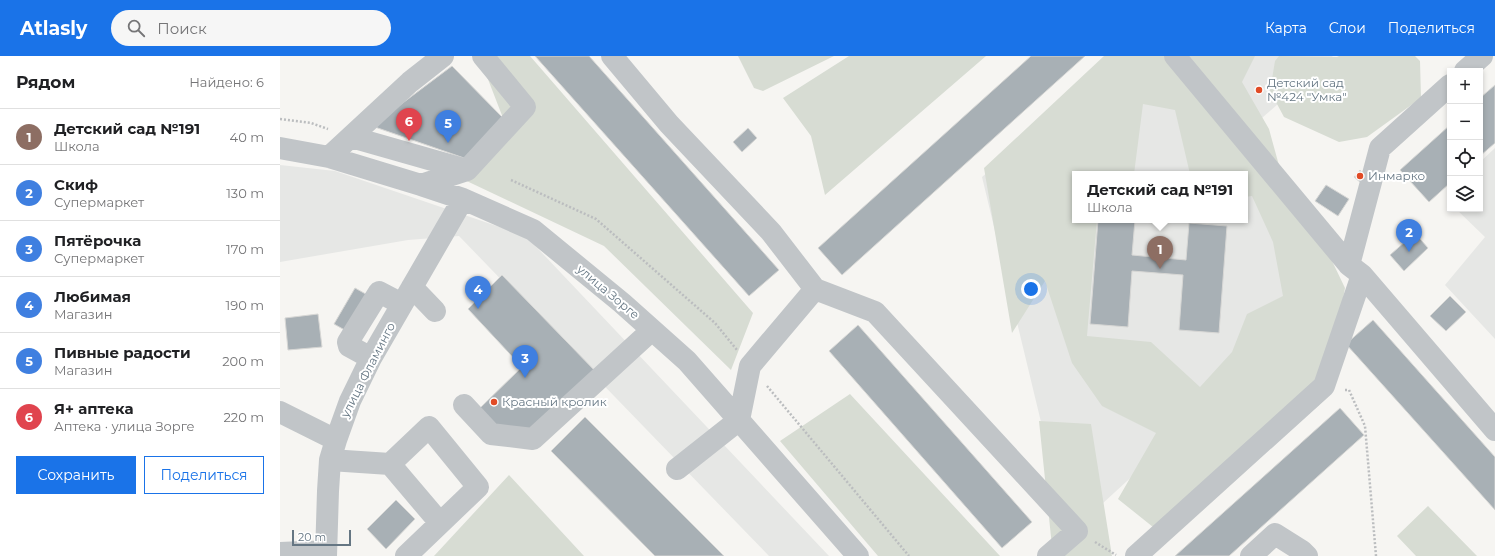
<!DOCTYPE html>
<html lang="ru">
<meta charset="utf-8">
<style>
:root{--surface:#fff;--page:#f6f6f6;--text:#202124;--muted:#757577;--line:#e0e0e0;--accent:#1a73e8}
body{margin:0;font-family:Montserrat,sans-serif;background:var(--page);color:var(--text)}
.controls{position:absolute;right:12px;top:12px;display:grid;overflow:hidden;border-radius:0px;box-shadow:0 2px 6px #0003}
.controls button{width:36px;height:36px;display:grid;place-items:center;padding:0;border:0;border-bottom:1px solid var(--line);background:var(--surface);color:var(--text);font:20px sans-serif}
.scale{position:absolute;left:12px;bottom:10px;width:59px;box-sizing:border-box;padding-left:4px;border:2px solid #657683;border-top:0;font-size:11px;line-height:14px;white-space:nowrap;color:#657683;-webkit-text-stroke:3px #fff;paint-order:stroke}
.you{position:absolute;left:751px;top:233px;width:14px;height:14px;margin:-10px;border:3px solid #fff;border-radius:50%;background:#1a73e8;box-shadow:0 0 0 6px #1a73e833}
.badge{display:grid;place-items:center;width:26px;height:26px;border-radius:50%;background:var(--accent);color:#fff;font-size:13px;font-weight:700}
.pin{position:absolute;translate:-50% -33px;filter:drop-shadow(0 1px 2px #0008)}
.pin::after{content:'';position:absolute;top:21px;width:14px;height:12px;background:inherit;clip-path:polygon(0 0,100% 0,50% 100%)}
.popup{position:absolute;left:792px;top:115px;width:176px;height:52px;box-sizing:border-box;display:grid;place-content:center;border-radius:0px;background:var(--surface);filter:drop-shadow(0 1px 3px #0005);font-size:13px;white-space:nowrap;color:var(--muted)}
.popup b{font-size:15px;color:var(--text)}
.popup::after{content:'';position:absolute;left:50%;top:100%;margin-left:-8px;border:8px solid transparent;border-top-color:var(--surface)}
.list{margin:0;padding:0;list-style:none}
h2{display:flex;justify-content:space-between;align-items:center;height:52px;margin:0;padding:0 16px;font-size:17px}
h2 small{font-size:13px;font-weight:400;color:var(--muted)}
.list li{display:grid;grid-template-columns:26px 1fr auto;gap:12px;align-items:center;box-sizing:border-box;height:56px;padding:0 16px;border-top:1px solid var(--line)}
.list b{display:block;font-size:15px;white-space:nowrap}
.list p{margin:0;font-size:13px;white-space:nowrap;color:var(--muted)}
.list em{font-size:13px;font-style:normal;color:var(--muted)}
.actions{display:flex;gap:8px;padding:12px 16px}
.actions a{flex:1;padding:9px 0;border:1px solid var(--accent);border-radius:0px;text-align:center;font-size:14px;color:var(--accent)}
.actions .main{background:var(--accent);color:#fff}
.icon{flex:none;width:22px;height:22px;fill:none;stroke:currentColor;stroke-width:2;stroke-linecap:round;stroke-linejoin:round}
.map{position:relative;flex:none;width:1215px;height:500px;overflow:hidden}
header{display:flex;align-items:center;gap:24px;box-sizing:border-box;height:56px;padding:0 20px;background:var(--accent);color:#fff}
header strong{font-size:19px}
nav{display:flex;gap:22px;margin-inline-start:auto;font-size:14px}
.search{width:280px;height:36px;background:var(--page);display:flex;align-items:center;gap:10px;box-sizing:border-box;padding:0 14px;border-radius:22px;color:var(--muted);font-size:15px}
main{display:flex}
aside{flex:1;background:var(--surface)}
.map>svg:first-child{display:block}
.built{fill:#e6e7e5;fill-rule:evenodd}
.green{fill:#d7dcd3;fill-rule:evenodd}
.building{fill:#a8b0b5;stroke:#d7d7d5}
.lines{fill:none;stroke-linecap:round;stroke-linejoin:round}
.path{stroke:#bbbdbf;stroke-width:2.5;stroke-dasharray:2 2;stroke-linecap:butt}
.minor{stroke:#c1c5c8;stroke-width:22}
.poi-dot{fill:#e14b26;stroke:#fff;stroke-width:1.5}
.labels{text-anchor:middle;stroke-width:4;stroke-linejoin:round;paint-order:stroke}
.poi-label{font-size:12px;fill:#657683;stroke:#fff;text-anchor:start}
.street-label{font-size:12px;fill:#657683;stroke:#fff}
</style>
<header>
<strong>Atlasly</strong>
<div class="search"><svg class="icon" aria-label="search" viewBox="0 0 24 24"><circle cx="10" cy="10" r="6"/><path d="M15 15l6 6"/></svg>Поиск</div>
<nav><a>Карта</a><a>Слои</a><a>Поделиться</a></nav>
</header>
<main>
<aside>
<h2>Рядом<small>Найдено: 6</small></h2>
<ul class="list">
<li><span class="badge" style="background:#8d6e63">1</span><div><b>Детский сад №191</b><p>Школа</p></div><em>40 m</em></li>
<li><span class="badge" style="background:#3f7fe0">2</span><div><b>Скиф</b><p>Супермаркет</p></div><em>130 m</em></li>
<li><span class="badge" style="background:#3f7fe0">3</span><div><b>Пятёрочка</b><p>Супермаркет</p></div><em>170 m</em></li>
<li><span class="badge" style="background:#3f7fe0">4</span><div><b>Любимая</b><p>Магазин</p></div><em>190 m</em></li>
<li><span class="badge" style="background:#3f7fe0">5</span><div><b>Пивные радости</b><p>Магазин</p></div><em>200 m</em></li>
<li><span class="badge" style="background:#e0444e">6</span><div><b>Я+ аптека</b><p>Аптека · улица Зорге</p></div><em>220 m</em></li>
</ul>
<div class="actions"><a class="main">Сохранить</a><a>Поделиться</a></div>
</aside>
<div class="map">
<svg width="1215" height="500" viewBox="0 0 1215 500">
<rect width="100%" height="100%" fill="#f6f5f2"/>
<path class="built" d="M844,0L1031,178L1040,248L810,459L767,391L702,121ZM795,118H965V164H795Z
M914,0H1053L975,68Z
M1215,92V283L1165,229L1205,181L1176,153H1200V106Z
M0,109L55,115L246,180L549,500H489L179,180L128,184L0,206Z"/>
<path class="green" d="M199,0H250L473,257L451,314L324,190L174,119L223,62Z
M458,0H554L483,35L474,32Z
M569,0H706L545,139L531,80L503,42Z
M824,0H975L962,26L989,73L1000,113L1030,159L1065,232L1056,283L1039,349L883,479L838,443L876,377L822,350L792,307L765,225L732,277L704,112ZM863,48L895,54L910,118H965V141L972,140L993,186L1003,240L967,258L952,296L920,331L871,286L807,280L817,164H795V118H854Z
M999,0L1057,1L1059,0H1135L1140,5L1141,42L1087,81L1059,86L1004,61L990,35L995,5Z
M570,338L720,500H598L500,385Z
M759,365L811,368L832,500H773Z
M229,419L304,500H154Z
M1148,450L1197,500H1136L1117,480Z"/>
<path class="building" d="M255,0H309L499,214L469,240Z
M751,0H805L562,219L538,192Z
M172,10L222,61L187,103L92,70Z
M1215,29V87L1200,100V42Z
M1170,69V127L1149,146L1120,114Z
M468,72L477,82L462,96L453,86Z
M1080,114L1085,119L1080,126L1074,121Z
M1046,129L1069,143L1058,160L1035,145Z
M818,164H855L852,199L906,204L909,167L947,170L939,277L899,274L903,219L852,215L848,271L810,268Z
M1135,177L1148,192L1124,215L1110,199Z
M222,219L319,319L263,373L220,374L200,352L242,311L188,253Z
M75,232L91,241L70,277L54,268Z
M1170,240L1186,256L1166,275L1150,260Z
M38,258L42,291L8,294L5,262Z
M1093,264L1215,401V454L1066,288Z
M578,269L752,466L722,492L549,295Z
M1060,352L1084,379L949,500H895Z
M305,361L444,500H375L271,395Z
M116,444L135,463L106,493L87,473Z"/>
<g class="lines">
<path class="path" d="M0,63L31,67L48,73
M231,124L316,163L435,267L457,294
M487,330L629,500
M1065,334H1069L1085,370L1096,500
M815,486L836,499"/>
<path class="minor" d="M332,0L389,68L491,176L535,233L470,310L459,364L397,413
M895,0L1069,209
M1185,15L1202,0
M1170,29L1100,92L1069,209L1082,219L1215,374
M71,81L187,114
M0,92L49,101L141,129L183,143L253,174L342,247L407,305L578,500
M49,101L130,26L163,0
M141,129L187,114L245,51L203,0
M132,231L155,255
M535,233L595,256L797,475L768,500
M91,302L69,290L68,286L99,236L122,248
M184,349L211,378L253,383L372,274
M0,356L56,384
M50,404L110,408L149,371L198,431L126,500
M110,408L160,467
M0,497L45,495
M46,500L48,435L50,404L56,384L70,345L91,302L183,143
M856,500L1044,330L1082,219
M971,500L995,478L1022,495L1027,500"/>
</g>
<g class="poi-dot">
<circle cx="979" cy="34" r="4"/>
<circle cx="1080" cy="120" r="4"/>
<circle cx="214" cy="346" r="4"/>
</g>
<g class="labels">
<g class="poi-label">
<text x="987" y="31">Детский сад<tspan x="987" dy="14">№424 "Умка"</tspan></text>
<text x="1088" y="124">Инмарко</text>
<text x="222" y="350">Красный кролик</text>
</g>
<g class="street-label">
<text transform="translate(328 236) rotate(40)" y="4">улица Зорге</text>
<text transform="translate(88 314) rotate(-63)" y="4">улица Фламинго</text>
</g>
</g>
</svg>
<div class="controls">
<button>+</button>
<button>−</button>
<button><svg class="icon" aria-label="locate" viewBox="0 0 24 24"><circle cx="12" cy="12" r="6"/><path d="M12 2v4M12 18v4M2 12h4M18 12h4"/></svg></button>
<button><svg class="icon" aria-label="layers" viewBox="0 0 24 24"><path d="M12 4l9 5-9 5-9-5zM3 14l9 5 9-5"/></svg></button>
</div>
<div class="scale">20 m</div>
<div class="you"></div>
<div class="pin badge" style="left:880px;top:213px;background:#8d6e63">1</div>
<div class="popup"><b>Детский сад №191</b>Школа</div>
<div class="pin badge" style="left:1129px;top:196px;background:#3f7fe0">2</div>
<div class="pin badge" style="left:245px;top:322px;background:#3f7fe0">3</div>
<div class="pin badge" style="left:198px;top:253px;background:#3f7fe0">4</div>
<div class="pin badge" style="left:168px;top:87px;background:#3f7fe0">5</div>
<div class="pin badge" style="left:129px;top:85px;background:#e0444e">6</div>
</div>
</main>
